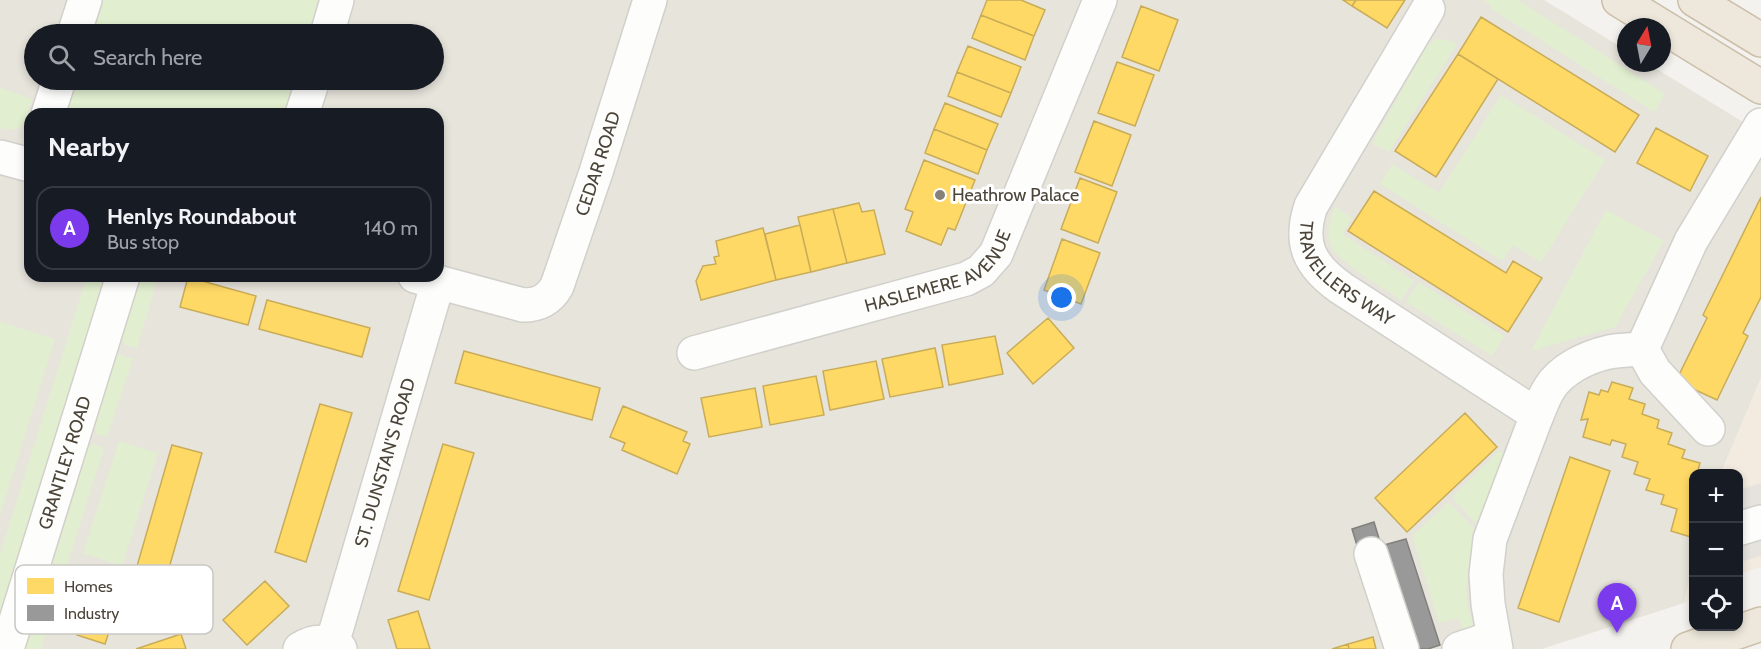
<!DOCTYPE html>
<meta charset="utf-8">
<style>
:root{--surface:#171b24;--page:#20242c;--text:#f1f3f6;--muted:#9ea1a6;--line:#363941;--accent:#7c3aed}
body{margin:0;font-family:Cabin,sans-serif;background:var(--page);color:var(--text)}
.controls{position:absolute;right:18px;bottom:18px;display:grid;overflow:hidden;border-radius:12px;box-shadow:0 3px 9px #0003}
.controls button{width:54px;height:54px;display:grid;place-items:center;padding:0;border:0;border-bottom:2px solid var(--line);background:var(--surface);color:var(--text);font:30px sans-serif}
.compass{position:absolute;left:1617px;top:18px;width:54px;height:54px;border-radius:50%;background:var(--surface);box-shadow:0 3px 9px #0003;rotate:10deg}
.you{position:absolute;left:1062px;top:298px;width:21px;height:21px;margin:-15px;border:4px solid #fff;border-radius:50%;background:#1a73e8;box-shadow:0 0 0 9px #1a73e833}
.badge{display:grid;place-items:center;width:39px;height:39px;border-radius:50%;background:var(--accent);color:#fff;font-size:20px;font-weight:700}
.pin{position:absolute;translate:-50% -50px;filter:drop-shadow(0 2px 3px #0008)}
.pin::after{content:'';position:absolute;top:32px;width:21px;height:18px;background:inherit;clip-path:polygon(0 0,100% 0,50% 100%)}
.list{margin:0;padding:0;list-style:none}
h2{display:flex;justify-content:space-between;align-items:center;height:78px;margin:0;padding:0 24px;font-size:26px}
h2 small{font-size:20px;font-weight:400;color:var(--muted)}
.list li{display:grid;grid-template-columns:39px 1fr auto;gap:18px;align-items:center;box-sizing:border-box;height:84px;margin:0 12px 12px;padding:0 12px;border:2px solid var(--line);border-radius:18px}
.list b{display:block;font-size:22px;white-space:nowrap}
.list p{margin:0;font-size:20px;white-space:nowrap;color:var(--muted)}
.list em{font-size:20px;font-style:normal;color:var(--muted)}
.icon{flex:none;width:33px;height:33px;fill:none;stroke:currentColor;stroke-width:2;stroke-linecap:round;stroke-linejoin:round}
.map{position:relative;flex:none;width:1761px;height:649px;overflow:hidden}
.search{position:absolute;background:var(--surface);box-shadow:0 3px 9px #0003;left:24px;top:24px;width:420px;height:66px;display:flex;align-items:center;gap:15px;box-sizing:border-box;padding:0 21px;border-radius:33px;color:var(--muted);font-size:22px}
.panel{position:absolute;background:var(--surface);box-shadow:0 3px 9px #0003;left:24px;top:108px;width:420px;height:174px;border-radius:18px}
.map>svg:first-child{display:block}
.residential{fill:#e7e4dc;fill-rule:evenodd}
.commercial{fill:#f3ebdf}
.green{fill:#e1eecf}
.parking{fill:#e6e3df}
.homes{fill:#ffd966;stroke:#c9ac58;stroke-width:1.5}
.industry{fill:#999;stroke:#82807c;stroke-width:1.5}
.lines{fill:none;stroke-linecap:round;stroke-linejoin:round}
.minor-casing{stroke:#d2d0cb;stroke-width:36}
.highway-casing{stroke:#ccbfa9;stroke-width:36}
.minor{stroke:#fdfdfc;stroke-width:33}
.highway{stroke:#ede8db;stroke-width:33}
.poi-dot{fill:#868178;stroke:#fff;stroke-width:2}
.labels{text-anchor:middle;stroke-width:6;stroke-linejoin:round;paint-order:stroke}
.street-label{font-size:18px;fill:#4b4439;stroke:#fff}
.poi-label{font-size:18px;fill:#4b4439;stroke:#fff;text-anchor:start}
.key{fill:#fff;stroke:#c9c7c4;stroke-width:1.5}
.key-label{font-size:16px;fill:#4b4439}
</style>
<div class="map">
<svg width="1761" height="649" viewBox="0 0 1761 649">
<rect width="100%" height="100%" fill="#f4f2ee"/>
<path class="residential" d="M0,0H1544L1626,50V63H1647L1761,133V378L1721,473L1694,474L1693,567L1684,603L1542,649H0ZM34,34H434V80H34ZM30,114H438V276H30Z"/>
<path class="commercial" d="M1761,378V567L1739,574L1738,474H1721Z
M1693,567V598L1684,603Z"/>
<path class="green" d="M95,0H322L312,34H84Z
M1483,0H1518L1665,94L1654,112L1490,8L1491,5Z
M1436,39L1449,40L1457,44L1389,152L1372,143L1428,44Z
M69,80H298L288,114H58Z
M0,88L32,99C26,119 26,135 0,128Z
M1501,95L1605,160L1541,262L1513,245L1502,261L1380,184L1392,164L1439,193Z
M1335,207L1352,218L1343,234L1414,281L1401,300C1384,288 1342,264 1332,248C1325,236 1329,219 1335,207Z
M1606,210L1664,241L1615,327L1531,351Z
M87,276H105L0,614V554Z
M140,276H158L137,348L125,345L122,338Z
M1419,282L1504,336L1492,356L1406,302Z
M0,322L55,339L0,515Z
M118,355H122L133,359L107,437L96,434L94,426L115,357Z
M119,441L158,453L122,566L83,553Z
M93,444L104,448L41,649H24L87,448Z
M1499,451L1504,454L1478,526L1452,497Z
M1449,502L1477,532C1471,553 1465,575 1467,597C1467,606 1471,616 1473,625L1463,630L1459,618L1439,623L1412,536Z"/>
<path class="parking" d="M1761,483V556L1744,561L1739,540V490Z"/>
<path class="homes" d="M987,0H1021L1045,10L1034,36L981,15Z
M1343,0H1356L1352,6Z
M1356,0H1405L1387,28L1352,6Z
M1141,6L1178,20L1159,71L1122,57Z
M981,15L1034,36L1025,60L972,38Z
M1481,17L1639,115L1615,152L1458,54Z
M968,46L1021,67L1011,93L957,72Z
M1458,54L1498,79L1436,177L1395,151Z
M1117,62L1154,75L1135,126L1098,113Z
M957,72L1011,93L1001,117L948,96Z
M945,103L998,124L987,150L934,129Z
M1094,121L1131,135L1112,186L1075,172Z
M1656,128L1708,156L1690,191L1637,163Z
M934,129L987,150L978,174L925,153Z
M924,160L975,180L955,230L948,228L941,245L906,231L913,212L905,209Z
M1080,178L1117,192L1098,243L1061,229Z
M1374,191L1506,273L1513,261L1542,278L1508,332L1348,231Z
M1761,197V297L1743,333L1748,336L1717,400L1676,381L1707,318L1703,315Z
M859,203L862,212L874,210L885,254L847,263L833,209Z
M833,209L847,263L811,272L798,217Z
M800,225L811,272L776,280L765,234Z
M763,228L776,280L701,300L696,281L703,266L716,264L714,257L719,256L716,241Z
M1062,239L1100,253L1081,304L1044,290Z
M188,277L256,296L248,325L180,307Z
M267,300L370,328L362,357L259,329Z
M1048,318L1074,348L1033,384L1007,353Z
M995,336L1003,374L949,385L942,345Z
M935,348L943,387L890,397L882,359Z
M464,351L600,388L592,420L455,383Z
M876,361L884,399L830,410L823,371Z
M816,376L824,415L770,425L763,386Z
M1612,382L1633,388L1629,399L1645,404L1642,414L1659,420L1657,428L1672,433L1668,444L1685,450L1682,458L1700,463L1697,474H1694V538L1671,531L1677,509L1661,504L1664,495L1646,490L1650,479L1634,474L1638,462L1622,457L1626,444L1612,440L1610,445L1583,437L1588,419L1581,420L1589,392L1599,395L1601,390L1608,392Z
M755,388L762,427L709,437L701,398Z
M320,404L352,413L306,562L275,552Z
M623,406L687,432L683,441L690,444L677,474L622,450L625,443L610,437Z
M1465,413L1497,447L1407,532L1375,498Z
M443,444L474,453L429,600L398,591Z
M172,445L202,453L161,596L131,587Z
M1570,457L1610,471L1559,622L1518,608Z
M97,571L126,580L105,644L77,635Z
M265,581L289,606L247,645L223,620Z
M418,611L430,649H397L388,620Z
M181,634L186,649H136Z
M1373,637L1376,649H1349L1348,644Z
M1348,644L1349,649H1332Z"/>
<path class="industry" d="M1374,522L1381,545L1359,552L1352,529Z
M1406,539L1440,645L1428,649H1417L1384,545Z"/>
<g class="lines">
<defs>
<g id="minor">
<path id="s1" d="M1428,9L1311,206C1298,244 1310,266 1341,288L1537,415C1541,406 1544,397 1549,389C1561,369 1587,357 1609,352C1619,350 1631,350 1642,349"/>
<path d="M74,34L85,0"/>
<path d="M327,34L337,0"/>
<path d="M48,114L59,80"/>
<path d="M302,114L313,80"/>
<path d="M0,157L30,165"/>
<path id="s2" d="M415,276L523,305C539,305 549,300 557,286L596,172L650,0"/>
<path id="s3" d="M694,353L966,279L981,271L996,254L1100,0"/>
<path d="M1708,429L1655,372L1642,349L1691,241L1761,125"/>
<path d="M1738,529L1761,522"/>
<path d="M1371,554L1402,649"/>
<path id="s4" d="M332,644L438,282"/>
<path id="s5" d="M7,649L123,276"/>
<path d="M300,649C314,640 326,640 340,649"/>
<path d="M1459,649L1492,638"/>
<path d="M1496,649L1488,604L1486,574L1490,539L1537,415"/>
</g>
<path id="highway" d="M1619,0L1761,87
M1695,0L1761,40
M1688,649L1761,624"/>
</defs>
<use href="#minor" class="minor-casing"/>
<use href="#highway" class="highway-casing"/>
<use href="#minor" class="minor"/>
<use href="#highway" class="highway"/>
</g>
<circle class="poi-dot" cx="940" cy="195" r="6"/>
<g class="labels">
<g class="street-label">
<text dy="6" stroke="none"><textPath href="#s2" startOffset="282">CEDAR ROAD</textPath></text>
<text dy="6" stroke="none"><textPath href="#s3" startOffset="262">HASLEMERE AVENUE</textPath></text>
<text dy="6" stroke="none"><textPath href="#s1" startOffset="315">TRAVELLERS WAY</textPath></text>
<text dy="6" stroke="none"><textPath href="#s5" startOffset="195">GRANTLEY ROAD</textPath></text>
<text dy="6" stroke="none"><textPath href="#s4" startOffset="189">ST. DUNSTAN'S ROAD</textPath></text>
</g>
<g class="poi-label">
<text x="952" y="201">Heathrow Palace</text>
</g>
</g>
<rect x="15" y="565" width="198" height="69" rx="9" class="key"/>
<rect x="27" y="578" width="27" height="16" fill="#ffd966"/>
<rect x="27" y="605" width="27" height="16" fill="#999"/>
<g class="key-label">
<text x="64" y="592">Homes</text>
<text x="64" y="619">Industry</text>
</g>
</svg>
<div class="controls">
<button>+</button>
<button>−</button>
<button><svg class="icon" aria-label="locate" viewBox="0 0 24 24"><circle cx="12" cy="12" r="6"/><path d="M12 2v4M12 18v4M2 12h4M18 12h4"/></svg></button>
</div>
<svg class="compass" viewBox="-18 -18 36 36"><path d="M0-13l5 13h-10z" fill="#e53935"/><path d="M0 13l5-13h-10z" fill="#9ea1a6"/></svg>
<div class="you"></div>
<div class="pin badge" style="left:1617px;top:633px">A</div>
<div class="search"><svg class="icon" aria-label="search" viewBox="0 0 24 24"><circle cx="10" cy="10" r="6"/><path d="M15 15l6 6"/></svg>Search here</div>
<section class="panel">
<h2>Nearby<small></small></h2>
<ul class="list">
<li><span class="badge">A</span><div><b>Henlys Roundabout</b><p>Bus stop</p></div><em>140 m</em></li>
</ul>
</section>
</div>
